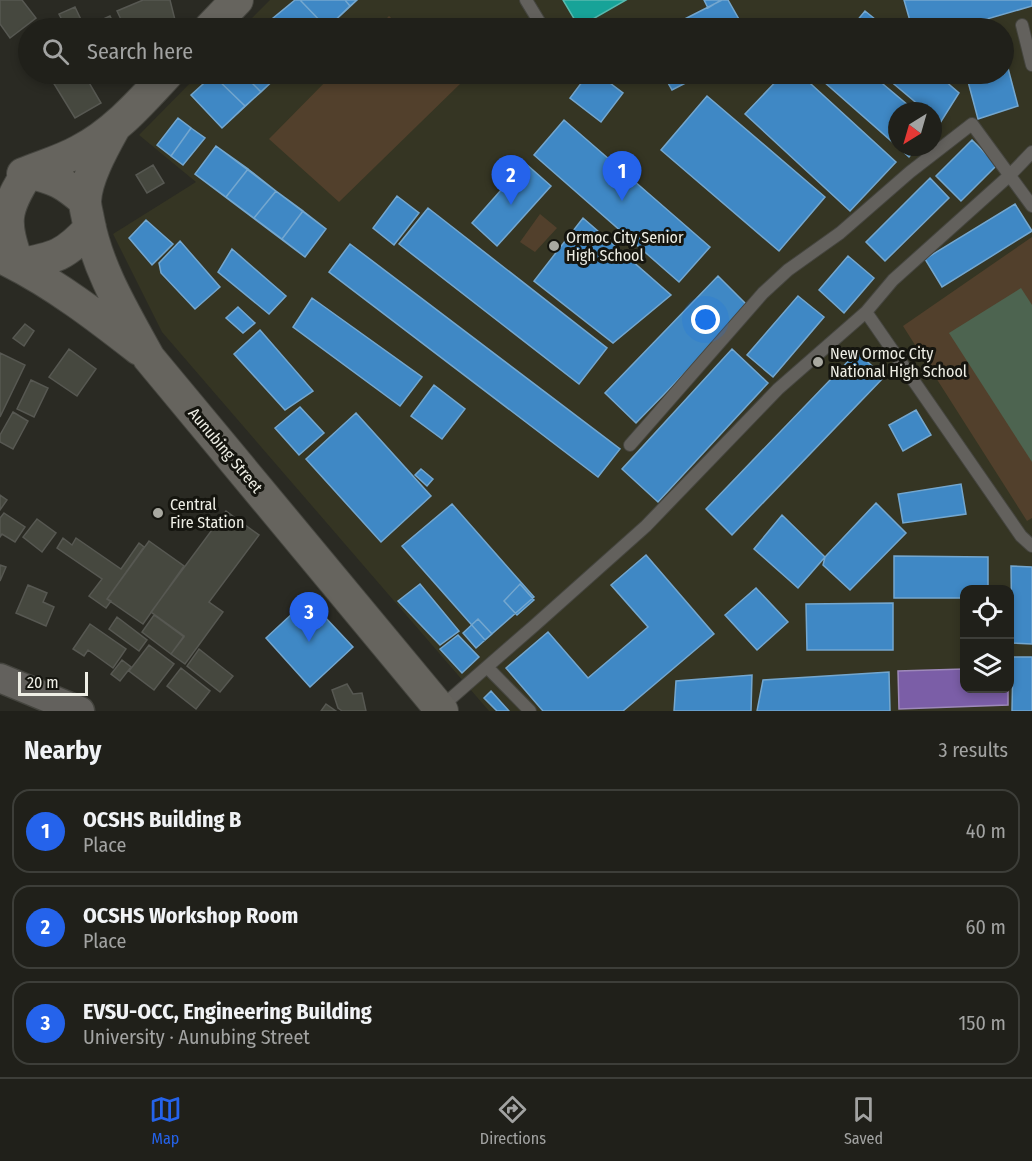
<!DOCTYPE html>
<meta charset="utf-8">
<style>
:root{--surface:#20201a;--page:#2d2d27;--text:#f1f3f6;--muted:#a2a3a2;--line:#3d3e39;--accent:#2563eb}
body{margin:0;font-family:"Fira Sans Condensed",sans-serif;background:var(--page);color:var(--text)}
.controls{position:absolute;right:18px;bottom:18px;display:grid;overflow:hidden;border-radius:12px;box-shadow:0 3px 9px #0003}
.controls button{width:54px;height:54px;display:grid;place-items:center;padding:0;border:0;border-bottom:2px solid var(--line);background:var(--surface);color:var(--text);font:30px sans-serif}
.compass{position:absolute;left:888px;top:102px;width:54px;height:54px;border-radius:50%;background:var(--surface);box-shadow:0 3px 9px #0003;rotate:217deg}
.scale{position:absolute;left:18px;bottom:15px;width:70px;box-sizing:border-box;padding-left:6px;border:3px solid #eeeee5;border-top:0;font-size:16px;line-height:21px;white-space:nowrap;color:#eeeee5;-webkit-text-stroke:4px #15150f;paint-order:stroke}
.you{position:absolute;left:706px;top:320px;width:21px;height:21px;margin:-15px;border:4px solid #fff;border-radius:50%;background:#1a73e8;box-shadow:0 0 0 9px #1a73e833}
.badge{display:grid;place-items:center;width:39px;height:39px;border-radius:50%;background:var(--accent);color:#fff;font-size:20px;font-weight:700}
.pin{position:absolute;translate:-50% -50px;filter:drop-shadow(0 2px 3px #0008)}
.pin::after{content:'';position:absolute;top:32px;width:21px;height:18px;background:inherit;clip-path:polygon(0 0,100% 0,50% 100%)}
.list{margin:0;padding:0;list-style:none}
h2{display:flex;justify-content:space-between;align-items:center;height:78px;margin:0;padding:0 24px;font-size:26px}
h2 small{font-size:20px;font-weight:400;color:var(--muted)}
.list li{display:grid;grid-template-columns:39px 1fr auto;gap:18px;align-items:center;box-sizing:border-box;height:84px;margin:0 12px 12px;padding:0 12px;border:2px solid var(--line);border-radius:18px}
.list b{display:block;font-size:22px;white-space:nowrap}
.list p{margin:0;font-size:20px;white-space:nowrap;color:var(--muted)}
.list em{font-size:20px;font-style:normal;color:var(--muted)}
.icon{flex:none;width:33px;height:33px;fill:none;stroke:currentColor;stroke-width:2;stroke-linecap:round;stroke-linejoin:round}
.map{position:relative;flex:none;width:1032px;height:711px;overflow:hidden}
.search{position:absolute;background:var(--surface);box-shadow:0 3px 9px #0003;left:18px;right:18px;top:18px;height:66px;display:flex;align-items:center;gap:15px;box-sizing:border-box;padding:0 21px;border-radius:33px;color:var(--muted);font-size:22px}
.sheet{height:366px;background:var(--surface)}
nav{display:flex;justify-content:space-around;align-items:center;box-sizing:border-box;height:84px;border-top:2px solid var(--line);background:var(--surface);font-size:16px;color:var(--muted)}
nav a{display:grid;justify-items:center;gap:3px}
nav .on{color:var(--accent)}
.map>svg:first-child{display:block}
.built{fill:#353523;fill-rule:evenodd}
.green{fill:#52402c}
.water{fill:#4d6450}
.homes{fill:#f2c14e;stroke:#f1ce7b;stroke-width:1.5}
.offices{fill:#7b5ea7;stroke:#9e89ba;stroke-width:1.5}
.schools{fill:#3f88c5;stroke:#74a7cf;stroke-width:1.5}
.public{fill:#17a398;stroke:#58baaf;stroke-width:1.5}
.building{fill:#46483f;stroke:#575852;stroke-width:1.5}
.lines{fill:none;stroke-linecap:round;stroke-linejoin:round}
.service-casing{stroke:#45453f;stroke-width:14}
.tertiary-casing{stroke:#45453f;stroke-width:31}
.secondary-casing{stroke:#45453f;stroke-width:34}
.service{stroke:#63615d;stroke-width:12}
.tertiary{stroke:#63615d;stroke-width:28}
.secondary{stroke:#66645e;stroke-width:32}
.poi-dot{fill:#a9a9a1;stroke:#15150f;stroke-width:2}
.labels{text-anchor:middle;stroke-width:6;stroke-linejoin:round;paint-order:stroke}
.poi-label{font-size:16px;fill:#eeeee5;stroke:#15150f;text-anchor:start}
.street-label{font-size:16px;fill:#eeeee5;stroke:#15150f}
</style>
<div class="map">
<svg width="1032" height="711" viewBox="0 0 1032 711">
<rect width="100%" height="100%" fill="#2a2a23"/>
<path class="built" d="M270,0H1032V711H489L162,332L113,234L196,182L139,135L199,74H1004V28H242ZM897,111H933V147H897ZM964,590H1010V688H964Z"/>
<path class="green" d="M389,16L402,28H377Z
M333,74H449L460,84L339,202L269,139Z
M540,214L557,228L535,252L520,242Z
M1032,237V518L1027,521L903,326Z"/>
<path class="water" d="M1021,288L1032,305V462L949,333Z"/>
<path class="homes" d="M425,20L433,28H418Z"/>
<path class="offices" d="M964,669V688H1008V705L899,709L898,671Z"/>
<path class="schools" d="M295,0H357L327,28H261Z
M295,0H300L327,28H281L272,19Z
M300,0H345L350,6L327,28Z
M345,0H357L350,6Z
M704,0H721L708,8Z
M722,0H728L744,28H667Z
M904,0H1032V6L956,28H912Z
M865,11L886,28H851Z
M272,19L281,28H261Z
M1004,53L1018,106L978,119L966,74H1004Z
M214,74H280L222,128L191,95Z
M214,74H243L261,92L245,106L213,75Z
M243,74H280L261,92Z
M588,74H598L623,93L601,122L570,98Z
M663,74H703L672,90Z
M783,74H800L896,162L850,211L745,114Z
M815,74H871L915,111H897V146Z
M882,74H937L959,93L940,123L933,117V111H926Z
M213,75L245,106L222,128L191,95Z
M707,96L825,197L779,251L661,150Z
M178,118L191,128L171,156L157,145Z
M564,120L710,247L679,282L534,155Z
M191,128L205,138L183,165L171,156Z
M972,140L997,165L961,201L936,176Z
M216,146L326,229L305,257L195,174Z
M216,146L248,169L226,197L195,174Z
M898,147H917L909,157Z
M525,163L551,186L497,246L472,223Z
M248,169L276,191L254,218L226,197Z
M930,178L949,198L885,261L866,242Z
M276,191L303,211L282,239L254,218Z
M397,196L419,213L394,245L373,228Z
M1015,204L1032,231L942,287L925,259Z
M428,208L607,348L579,384L399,244Z
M303,211L326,229L305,257L282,239Z
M583,218L671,295L613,343L534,281Z
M146,220L173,244L152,265L129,238Z
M180,241L220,287L195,309L161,273L159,263Z
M350,244L620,449L598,477L329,272Z
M232,249L286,296L269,314L218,272Z
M848,256L874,278L844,313L819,290Z
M718,276L749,307L636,423L605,393Z
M798,296L824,317L773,377L747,355Z
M312,298L422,377L400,406L293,327Z
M238,307L255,323L243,333L226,318Z
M260,330L313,391L285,410L234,354Z
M732,349L768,383L658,502L622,469Z
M857,352L884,377L732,535L706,509Z
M434,385L465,409L442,439L411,416Z
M300,407L324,433L299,455L275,428Z
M916,410L931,435L903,451L889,425Z
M356,413L431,496L381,542L306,459Z
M421,469L433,479L427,486L415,475Z
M961,484L966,514L903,523L898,494Z
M876,503L906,533L850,590L823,565L825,557Z
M452,504L534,597L485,640L402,546Z
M782,515L825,557L798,588L754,549Z
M646,555L714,634L623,711H543L506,668L548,632L588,678L648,627L611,585Z
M894,556L988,557V590H964V598H894Z
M1011,566L1032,567V644L1012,643Z
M420,584L459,631L440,645L398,601Z
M520,584L534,600L517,615L504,601Z
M756,588L788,622L757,650L725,615Z
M308,599L353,647L310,687L266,638Z
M893,603V650H807L806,604Z
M478,619L492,634L476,648L463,633Z
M458,635L479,657L462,673L440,649Z
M1013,657H1032V711H1012Z
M889,672L890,711H757L763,680Z
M752,675L751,711H674L676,681Z
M491,691L509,711H497L484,698Z"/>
<path class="public" d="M563,0H626L579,27Z"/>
<path class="building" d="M0,0H22L36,18L10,38L0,24Z
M143,0H170L177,28H125L117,11Z
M75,7L85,28H66L59,14Z
M110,16L116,28H94L92,24Z
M48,74H84L101,103L75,118Z
M153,165L164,183L147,193L136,175Z
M25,324L34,331L24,346L13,338Z
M69,349L96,369L77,396L49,377Z
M0,353L25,365L0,417Z
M31,380L48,388L34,417L17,409Z
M13,412L28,421L13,449L0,442V435Z
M0,495L7,500L0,510Z
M226,511L259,535L209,602L223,612L185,664L171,654L184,636L151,612Z
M4,513L25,527L15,542L2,534L0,537V518Z
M37,519L56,533L42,552L23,537Z
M63,538L72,545L76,538L121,569L139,543L144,547L107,599L111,601L106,608L89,596L102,579L57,548Z
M149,541L184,566L143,624L107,599Z
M0,565L6,567L0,581Z
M28,585L47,593L43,602L54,607L46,626L16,613Z
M154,615L184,637L171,654L142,632Z
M117,617L147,640L139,651L109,629Z
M90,624L126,649L113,668L88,650L84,656L73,649Z
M149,645L174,664L154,690L129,671Z
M199,649L233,676L220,692L187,666Z
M122,660L131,667L120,681L111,674Z
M181,668L210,691L196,709L167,686Z
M347,684L353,694L362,693L366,711H342L338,708L332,690Z
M326,704L336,711H321Z"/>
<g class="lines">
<defs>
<path id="service" d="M526,0L543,28
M1022,25L1032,65
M866,312L1021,536L1032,546
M630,445L763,293L788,270L840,233L910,172L972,124L1032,206
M487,667L530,711
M441,707L535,625L646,526L778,389L866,312L893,280L1010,175L1032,152"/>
<path id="tertiary" d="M0,678L80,711"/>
<path id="secondary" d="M210,28L237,0
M114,128C103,148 86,178 85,201C85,207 87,213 88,219C97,269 125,314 149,358L442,711
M23,174C42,166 61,161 79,151C114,133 141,102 167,74
M85,201C63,182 56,179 28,172C3,212 3,221 18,265C54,258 65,256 90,228
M9,261C55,284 98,317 139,349"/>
</defs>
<use href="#service" class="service-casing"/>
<use href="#tertiary" class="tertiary-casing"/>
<use href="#secondary" class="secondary-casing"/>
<use href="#service" class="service"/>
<use href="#tertiary" class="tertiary"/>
<use href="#secondary" class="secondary"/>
</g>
<g class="poi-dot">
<circle cx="554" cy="246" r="6"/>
<circle cx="818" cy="362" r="6"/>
<circle cx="158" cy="513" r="6"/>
</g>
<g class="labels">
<g class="poi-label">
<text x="566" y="243">Ormoc City Senior<tspan x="566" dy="18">High School</tspan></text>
<text x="830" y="359">New Ormoc City<tspan x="830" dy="18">National High School</tspan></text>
<text x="170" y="510">Central<tspan x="170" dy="18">Fire Station</tspan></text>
</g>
<g class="street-label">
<text transform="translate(226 450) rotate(50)" y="6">Aunubing Street</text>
</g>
</g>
</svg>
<div class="controls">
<button><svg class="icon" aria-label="locate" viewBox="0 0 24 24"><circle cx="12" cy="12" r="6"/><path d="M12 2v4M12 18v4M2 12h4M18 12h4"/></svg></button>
<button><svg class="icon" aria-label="layers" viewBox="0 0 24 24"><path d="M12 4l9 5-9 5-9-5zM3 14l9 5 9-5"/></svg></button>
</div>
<svg class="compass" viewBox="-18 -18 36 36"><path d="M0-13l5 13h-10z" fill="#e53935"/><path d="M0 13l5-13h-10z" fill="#a2a3a2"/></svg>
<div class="scale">20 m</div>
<div class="you"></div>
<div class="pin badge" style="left:622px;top:201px">1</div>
<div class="pin badge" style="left:511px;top:205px">2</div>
<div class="pin badge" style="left:309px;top:642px">3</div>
<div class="search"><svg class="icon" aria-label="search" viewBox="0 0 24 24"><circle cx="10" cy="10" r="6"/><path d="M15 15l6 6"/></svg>Search here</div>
</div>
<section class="sheet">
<h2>Nearby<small>3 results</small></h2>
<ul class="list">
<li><span class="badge">1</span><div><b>OCSHS Building B</b><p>Place</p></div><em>40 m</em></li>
<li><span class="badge">2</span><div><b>OCSHS Workshop Room</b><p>Place</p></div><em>60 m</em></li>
<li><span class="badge">3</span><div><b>EVSU-OCC, Engineering Building</b><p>University · Aunubing Street</p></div><em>150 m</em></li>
</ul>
</section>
<nav>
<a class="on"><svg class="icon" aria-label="map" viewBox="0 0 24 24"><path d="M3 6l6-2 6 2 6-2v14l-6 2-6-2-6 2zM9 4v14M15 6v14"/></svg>Map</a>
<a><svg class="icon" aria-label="directions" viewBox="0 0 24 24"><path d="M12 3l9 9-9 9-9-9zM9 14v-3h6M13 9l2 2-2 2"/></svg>Directions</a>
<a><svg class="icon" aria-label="saved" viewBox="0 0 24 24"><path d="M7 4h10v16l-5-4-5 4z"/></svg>Saved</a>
</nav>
